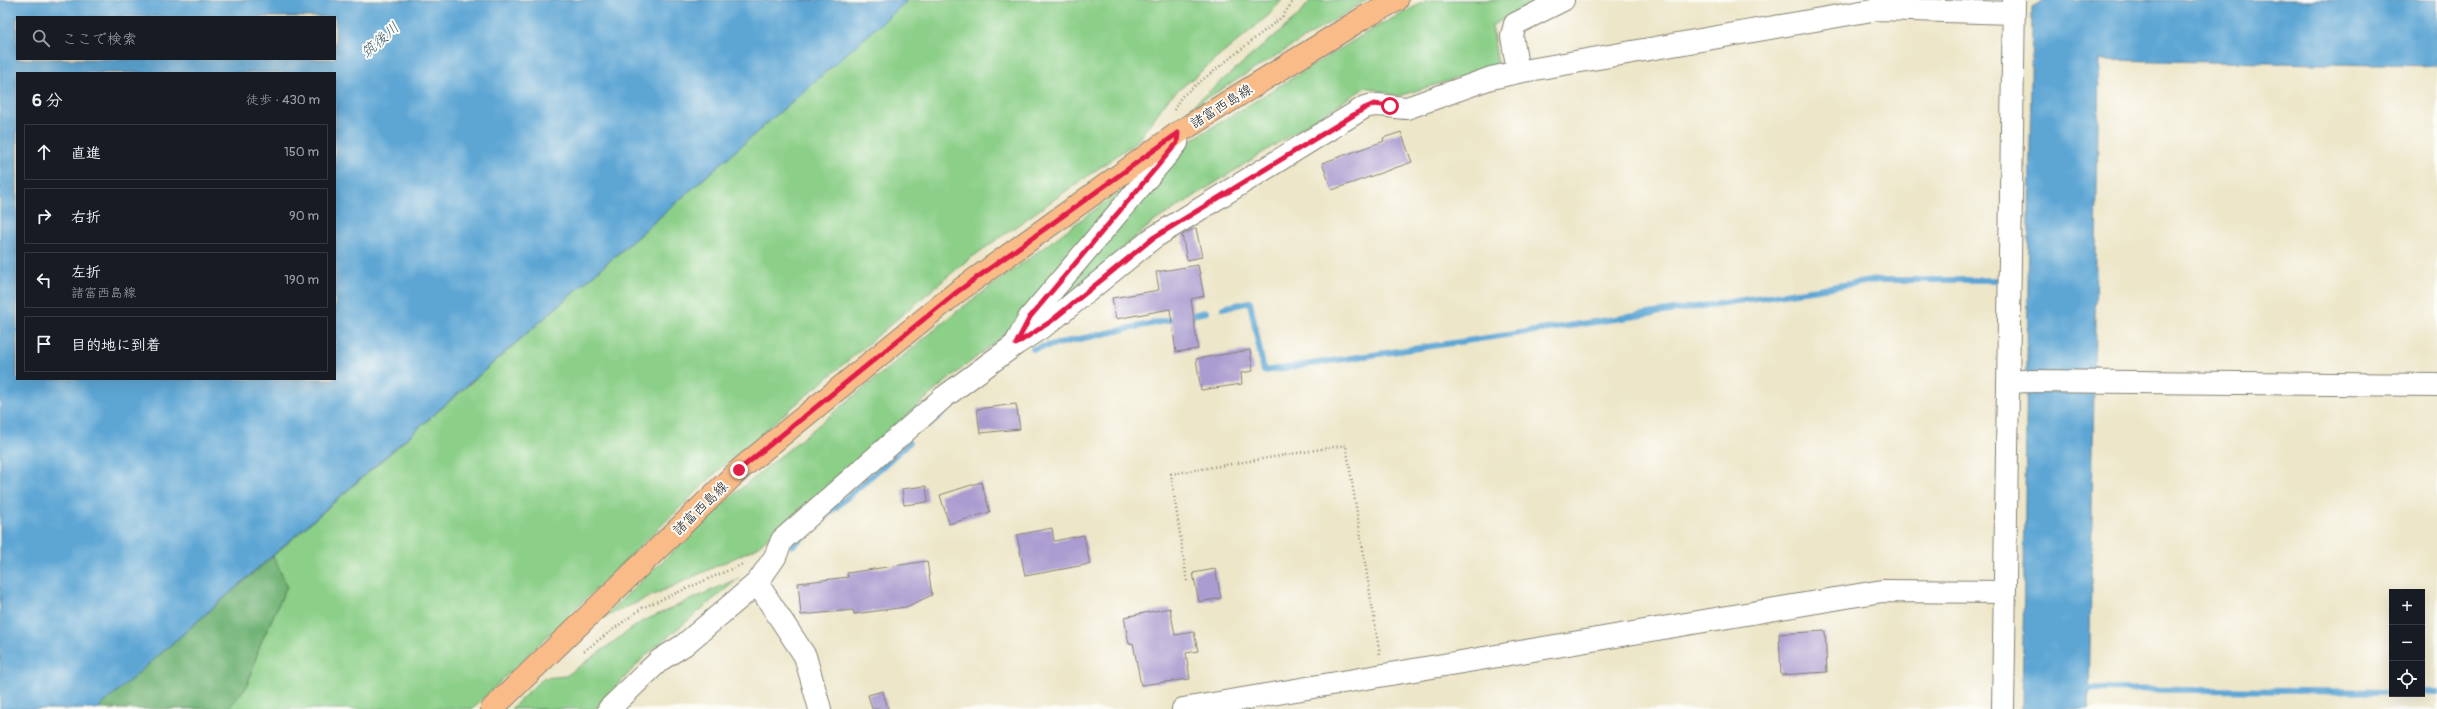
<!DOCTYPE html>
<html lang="ja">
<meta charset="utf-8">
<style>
:root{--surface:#171b24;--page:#20242c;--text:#f1f3f6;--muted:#9ea1a6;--line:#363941}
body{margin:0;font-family:Pangolin,"Klee One",sans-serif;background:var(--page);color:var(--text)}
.controls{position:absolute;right:12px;bottom:12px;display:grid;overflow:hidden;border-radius:0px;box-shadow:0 4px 16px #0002}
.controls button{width:36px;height:36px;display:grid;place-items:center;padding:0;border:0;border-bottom:1px solid var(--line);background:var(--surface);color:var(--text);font:20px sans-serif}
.stop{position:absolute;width:12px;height:12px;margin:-9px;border:3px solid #e11d48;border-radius:50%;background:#fff}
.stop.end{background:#e11d48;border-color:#fff;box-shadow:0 1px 4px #0008}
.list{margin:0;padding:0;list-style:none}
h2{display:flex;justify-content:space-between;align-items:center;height:52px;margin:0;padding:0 16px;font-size:17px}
h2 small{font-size:13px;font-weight:400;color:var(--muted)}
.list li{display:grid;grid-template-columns:26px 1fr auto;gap:12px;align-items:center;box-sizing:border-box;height:56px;margin:0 8px 8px;padding:0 8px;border:1px solid var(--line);border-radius:0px}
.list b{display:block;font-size:15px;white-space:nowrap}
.list p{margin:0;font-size:13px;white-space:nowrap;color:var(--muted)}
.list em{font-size:13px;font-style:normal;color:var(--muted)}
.icon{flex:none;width:22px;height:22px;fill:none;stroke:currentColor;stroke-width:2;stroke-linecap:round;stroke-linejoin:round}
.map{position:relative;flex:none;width:2437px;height:709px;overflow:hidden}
.search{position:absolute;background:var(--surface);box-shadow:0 4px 16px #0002;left:16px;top:16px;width:320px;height:44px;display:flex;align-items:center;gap:10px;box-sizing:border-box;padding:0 14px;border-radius:0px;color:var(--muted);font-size:15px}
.panel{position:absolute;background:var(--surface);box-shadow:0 4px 16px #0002;left:16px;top:72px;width:320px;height:308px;border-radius:0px}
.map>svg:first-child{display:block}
.green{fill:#8bcf88;stroke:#547652}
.forest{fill:#70b274;stroke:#466748}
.water{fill:#5da6d4;stroke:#3c6178;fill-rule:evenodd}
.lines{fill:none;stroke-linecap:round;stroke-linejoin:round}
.stream{stroke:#5da6d4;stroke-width:6}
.building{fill:#aa9cd0}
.minor-casing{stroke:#848172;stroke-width:24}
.primary-casing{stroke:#848172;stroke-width:24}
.path{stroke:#848172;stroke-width:2.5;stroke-dasharray:1 3;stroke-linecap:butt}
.minor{stroke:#fff;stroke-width:22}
.primary{stroke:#f9bc89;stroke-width:22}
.route{stroke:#e11d48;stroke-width:5}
.labels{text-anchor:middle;stroke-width:4;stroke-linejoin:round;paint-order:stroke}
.street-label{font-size:14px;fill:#1c1c1c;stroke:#fdfcf7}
.water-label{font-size:15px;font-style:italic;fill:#395a6f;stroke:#fdfcf7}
</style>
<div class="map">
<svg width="2437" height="709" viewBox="0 0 2437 709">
<rect width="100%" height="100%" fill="#fdfcf7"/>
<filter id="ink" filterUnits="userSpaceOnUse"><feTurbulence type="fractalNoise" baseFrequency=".025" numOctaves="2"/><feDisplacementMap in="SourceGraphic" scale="8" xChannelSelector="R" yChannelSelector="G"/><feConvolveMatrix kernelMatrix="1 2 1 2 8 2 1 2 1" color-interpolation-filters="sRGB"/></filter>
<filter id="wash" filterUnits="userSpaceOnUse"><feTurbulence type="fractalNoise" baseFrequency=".012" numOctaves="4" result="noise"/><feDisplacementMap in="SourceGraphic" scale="16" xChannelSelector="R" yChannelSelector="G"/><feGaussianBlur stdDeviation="0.9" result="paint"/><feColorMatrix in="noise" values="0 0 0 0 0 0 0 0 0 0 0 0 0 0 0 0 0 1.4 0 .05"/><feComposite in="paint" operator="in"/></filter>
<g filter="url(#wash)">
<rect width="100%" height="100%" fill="#ede6c9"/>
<path class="green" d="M908,0H1282L1269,15L1169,98L1136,142L965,262L725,464L472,709H228L247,686L260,645L287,586L273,556Z
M1311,0H1367L1186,111L1297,17Z
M1428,0H1541L1492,25L1498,66L1398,96L1366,87L1152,223L1039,320L1193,139L1374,28Z
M1143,174L1004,335L939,387L756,548L601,619L733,495L959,310Z
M739,578L646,655L595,709H511L543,678L566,676L641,622Z"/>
<path class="forest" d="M273,556L287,586L260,645L247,686L228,709H97Z"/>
<path class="water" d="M0,0H908L97,709H0ZM17,17H335V59H17ZM17,73H335V379H17Z
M2044,0H2437V66L2099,60L2089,709H2022L2032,7Z"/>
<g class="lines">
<path class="stream" d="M1223,308L1250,302L1264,371L1878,280H1996
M1187,316L1206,312
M1033,349L1178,318
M929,425L961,397
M818,523L909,443
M792,546L804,536
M2090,689L2392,692
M2422,692H2437"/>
</g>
<g id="blocks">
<path class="building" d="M1401,132L1412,162L1332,190L1322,163L1384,141L1383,138Z
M1196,228L1202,257L1187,260L1182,235Z
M1198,265L1204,296L1191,299L1198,349L1176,352L1170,309L1116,319L1112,298L1159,290L1156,272Z
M1250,350L1253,371L1241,373L1242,384L1201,390L1196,359Z
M1016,404L1020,429L980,433L977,409Z
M981,482L990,512L949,524L940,495Z
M926,486L928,502L904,505L902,489Z
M1052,528L1054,541L1084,535L1090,564L1025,576L1017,535Z
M927,561L932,595L906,607L854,614L853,610L801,615L798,583L848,577L847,573Z
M1215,569L1221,598L1199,602L1193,573Z
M1170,608L1175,635L1194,632L1198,651L1186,653L1190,679L1141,685L1133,643L1129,644L1124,617Z
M1825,631L1827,672L1781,675L1779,634Z
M883,691L888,709H872L868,695Z"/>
</g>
</g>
<g filter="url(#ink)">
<use href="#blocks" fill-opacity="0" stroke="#848172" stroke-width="1"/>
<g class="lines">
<defs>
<path id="minor" d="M1518,72L1512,36L1515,24L1563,0
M1017,341L1030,317L1177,143L1178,133
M2008,383L2023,381L2437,385
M757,583L805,656L820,709
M609,709L660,660L684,645L757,583L775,557L782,540L944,397L1016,344L1050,322L1153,238L1365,107C1380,102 1391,108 1407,108L1491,78L1518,72L1878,9L2013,13
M1183,709L1882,591L2005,592
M2003,709L2014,0"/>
<path id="primary" d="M492,709L739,470L957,292L1178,133L1363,18L1397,0"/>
</defs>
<use href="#minor" class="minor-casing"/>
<use href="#primary" class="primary-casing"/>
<path class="path" d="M1174,110L1181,97L1282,17L1294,0
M1187,581L1171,474L1346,445L1380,655
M584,651L642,608L745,563"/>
<use href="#minor" class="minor"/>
<use href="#primary" class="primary"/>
</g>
</g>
<g class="lines" filter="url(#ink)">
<path class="route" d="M739,470L957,292L1178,133L1177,143L1030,317L1016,344L1050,322L1153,238L1365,108L1374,104L1390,106"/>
</g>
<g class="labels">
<g class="street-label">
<text transform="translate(1221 106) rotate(-32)" y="5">諸富西島線</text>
<text transform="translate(700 508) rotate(-44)" y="5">諸富西島線</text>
</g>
<g class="water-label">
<text transform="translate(380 40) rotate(-42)" y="5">筑後川</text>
</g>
</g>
</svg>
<div class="controls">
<button>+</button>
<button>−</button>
<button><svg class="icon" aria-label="locate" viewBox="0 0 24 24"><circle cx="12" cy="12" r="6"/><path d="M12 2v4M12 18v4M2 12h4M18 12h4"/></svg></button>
</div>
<div class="stop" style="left:1390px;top:106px"></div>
<div class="stop end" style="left:739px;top:470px"></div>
<div class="search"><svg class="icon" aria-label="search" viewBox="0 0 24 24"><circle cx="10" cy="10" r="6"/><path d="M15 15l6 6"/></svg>ここで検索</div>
<section class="panel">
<h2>6 分<small>徒歩 · 430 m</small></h2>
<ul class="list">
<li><svg class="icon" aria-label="ahead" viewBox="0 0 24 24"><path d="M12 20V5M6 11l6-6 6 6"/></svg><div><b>直進</b></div><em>150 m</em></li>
<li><svg class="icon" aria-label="right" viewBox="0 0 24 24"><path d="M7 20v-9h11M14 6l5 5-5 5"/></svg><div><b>右折</b></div><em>90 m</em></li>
<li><svg class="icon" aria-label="left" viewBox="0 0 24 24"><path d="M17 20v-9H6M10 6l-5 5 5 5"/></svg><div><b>左折</b><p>諸富西島線</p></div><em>190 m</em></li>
<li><svg class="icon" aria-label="arrive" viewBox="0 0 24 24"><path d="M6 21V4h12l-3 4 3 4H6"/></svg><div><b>目的地に到着</b></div></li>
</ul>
</section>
</div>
